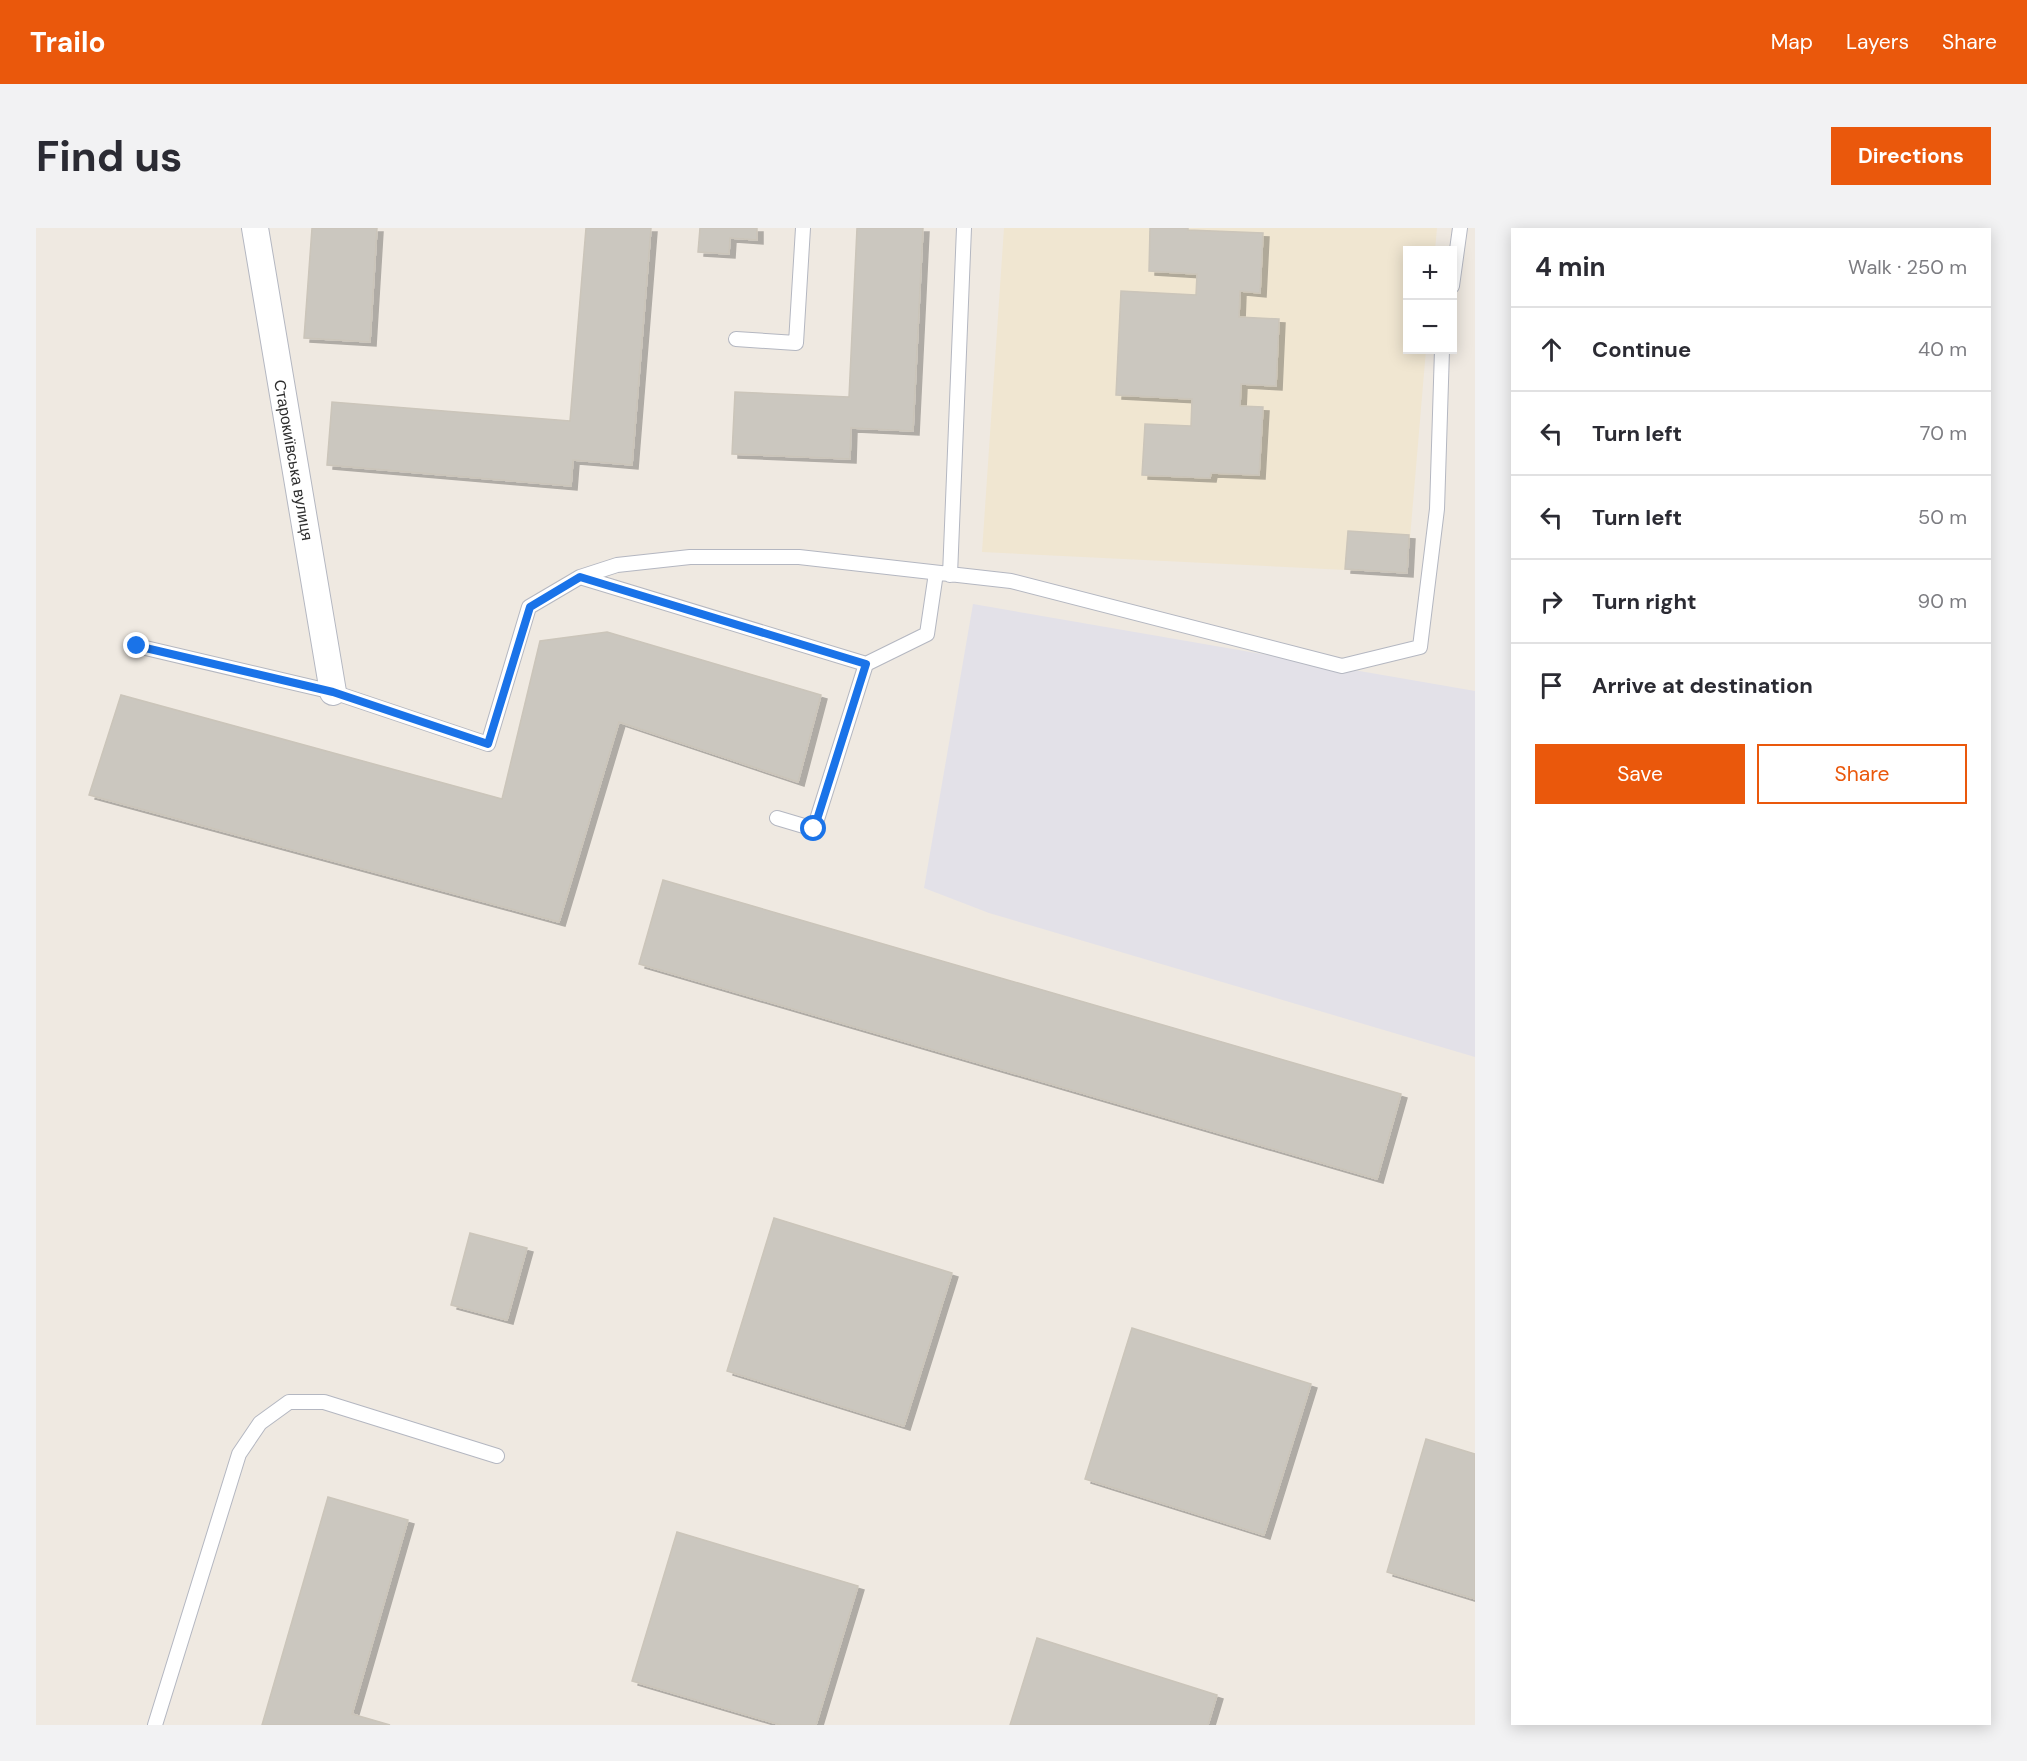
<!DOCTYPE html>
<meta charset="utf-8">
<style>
:root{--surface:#fff;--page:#f2f2f3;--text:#2b2b33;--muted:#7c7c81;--line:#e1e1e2;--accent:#ea580c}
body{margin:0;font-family:"DM Sans",sans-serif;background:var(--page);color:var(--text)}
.controls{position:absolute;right:18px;top:18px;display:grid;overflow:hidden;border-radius:0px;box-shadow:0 3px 15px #0003}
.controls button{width:54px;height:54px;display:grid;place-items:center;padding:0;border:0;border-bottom:2px solid var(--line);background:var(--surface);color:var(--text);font:30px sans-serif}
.stop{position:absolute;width:18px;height:18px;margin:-14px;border:4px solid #1a73e8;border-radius:50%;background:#fff}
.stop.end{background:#1a73e8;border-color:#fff;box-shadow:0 2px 6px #0008}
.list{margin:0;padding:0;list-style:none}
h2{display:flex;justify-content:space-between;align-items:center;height:78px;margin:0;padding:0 24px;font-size:26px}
h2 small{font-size:20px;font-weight:400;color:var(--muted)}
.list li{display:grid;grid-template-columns:39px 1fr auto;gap:18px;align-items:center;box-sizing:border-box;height:84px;padding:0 24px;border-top:2px solid var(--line)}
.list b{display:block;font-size:22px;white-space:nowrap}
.list em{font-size:20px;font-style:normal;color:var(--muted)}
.actions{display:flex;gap:12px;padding:18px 24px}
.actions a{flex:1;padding:14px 0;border:2px solid var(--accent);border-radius:0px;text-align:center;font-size:21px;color:var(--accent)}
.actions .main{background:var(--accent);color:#fff}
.icon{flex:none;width:33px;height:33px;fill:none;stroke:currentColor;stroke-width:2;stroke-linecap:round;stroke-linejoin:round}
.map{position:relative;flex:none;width:1439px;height:1497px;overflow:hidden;border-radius:0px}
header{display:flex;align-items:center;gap:36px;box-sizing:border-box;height:84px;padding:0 30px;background:var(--accent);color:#fff}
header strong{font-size:28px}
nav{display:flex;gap:33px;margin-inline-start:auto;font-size:21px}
.intro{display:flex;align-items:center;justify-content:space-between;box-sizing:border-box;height:144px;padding:0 36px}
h1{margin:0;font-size:42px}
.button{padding:15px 27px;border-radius:0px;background:var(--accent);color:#fff;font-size:21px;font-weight:700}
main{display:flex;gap:36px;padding:0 36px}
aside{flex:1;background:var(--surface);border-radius:0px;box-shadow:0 3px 15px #0003}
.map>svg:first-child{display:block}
.industrial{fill:#e3e1e8}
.education{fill:#f0e6d1}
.building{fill:#cbc7bf;stroke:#cbc5ba;stroke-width:1.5;filter:url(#shadow)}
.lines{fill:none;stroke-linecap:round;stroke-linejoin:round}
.lane-casing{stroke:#b4b7c1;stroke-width:16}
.street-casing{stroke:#b4b7c1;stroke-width:28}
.lane{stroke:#fff;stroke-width:14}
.street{stroke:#fff;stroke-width:26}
.route{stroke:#1a73e8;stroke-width:8}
.labels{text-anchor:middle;stroke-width:6;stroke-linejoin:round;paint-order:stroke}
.street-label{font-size:16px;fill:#2e2e2e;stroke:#fff}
</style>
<header>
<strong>Trailo</strong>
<nav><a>Map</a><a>Layers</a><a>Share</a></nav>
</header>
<div class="intro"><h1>Find us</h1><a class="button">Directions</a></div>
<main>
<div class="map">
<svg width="1439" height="1497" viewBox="0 0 1439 1497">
<defs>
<filter id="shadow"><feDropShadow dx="6" dy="4" stdDeviation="0" flood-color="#0004"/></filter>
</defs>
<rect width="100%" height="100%" fill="#efe9e1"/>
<path class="industrial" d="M937,376L1439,463V829L953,685L888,660Z"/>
<path class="education" d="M968,0H1401L1399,22H1372V122H1390L1371,345L946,324Z"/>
<path class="building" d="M276,0H341L334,114L268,110Z
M550,0H615L596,237L537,232L535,258L291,237L296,174L534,193Z
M664,0H721V12L694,10L693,26L662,24Z
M821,0H887L877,203L815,200L814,231L696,226L699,164L813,169Z
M1114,0H1152V2L1227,5L1224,65L1204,63L1203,89L1243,91L1240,158L1205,156L1204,178L1227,179L1223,247L1175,245L1174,250L1106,247L1109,196L1155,198L1156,171L1080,167L1085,63L1160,67L1161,46L1113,43Z
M1312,303L1373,307L1371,345L1309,341Z
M571,404L785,467L762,554L583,494L523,694L53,567L85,467L466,571L504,413Z
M627,652L1365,866L1341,951L603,736Z
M738,990L916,1045L868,1198L691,1143Z
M434,1005L491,1020L471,1092L415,1077Z
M1096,1100L1275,1156L1228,1307L1049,1251Z
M1390,1211L1439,1226V1371L1351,1344Z
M292,1269L372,1292L316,1486L354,1497H226Z
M641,1304L822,1358L780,1497H745L596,1453Z
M1001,1410L1181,1467L1172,1497H974Z"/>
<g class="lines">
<defs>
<path id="lane" d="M1416,58L1424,0
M700,111L760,115L767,0
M914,347L928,0
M544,349L581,337L654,329H763L975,353L1306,438L1384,419L1401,281L1406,122
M101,418L297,464L452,516L493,379L544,349L830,436L778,601L741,590
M830,436L891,406L900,345
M119,1497L203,1226L224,1195L253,1174H288L461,1228"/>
<path id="street" d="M219,0L297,464"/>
</defs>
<use href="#lane" class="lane-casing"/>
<use href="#street" class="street-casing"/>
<use href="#lane" class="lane"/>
<use href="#street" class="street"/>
</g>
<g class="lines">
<path class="route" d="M101,418L297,464L452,516L494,379L544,349L830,436L778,601"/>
</g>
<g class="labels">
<g class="street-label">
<text transform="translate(258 232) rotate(80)" y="6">Старокиївська вулиця</text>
</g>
</g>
</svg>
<div class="controls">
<button>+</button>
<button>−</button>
</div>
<div class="stop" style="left:778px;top:601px"></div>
<div class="stop end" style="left:101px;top:418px"></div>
</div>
<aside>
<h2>4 min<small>Walk · 250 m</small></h2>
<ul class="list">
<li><svg class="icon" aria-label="ahead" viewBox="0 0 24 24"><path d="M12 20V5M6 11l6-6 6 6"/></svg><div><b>Continue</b></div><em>40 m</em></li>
<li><svg class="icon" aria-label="left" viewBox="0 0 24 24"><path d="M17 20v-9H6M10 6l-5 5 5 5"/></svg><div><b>Turn left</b></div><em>70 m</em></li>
<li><svg class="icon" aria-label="left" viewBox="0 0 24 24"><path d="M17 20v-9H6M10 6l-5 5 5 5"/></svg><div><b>Turn left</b></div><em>50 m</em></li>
<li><svg class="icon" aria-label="right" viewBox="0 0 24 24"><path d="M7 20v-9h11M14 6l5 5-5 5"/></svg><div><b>Turn right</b></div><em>90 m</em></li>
<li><svg class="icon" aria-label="arrive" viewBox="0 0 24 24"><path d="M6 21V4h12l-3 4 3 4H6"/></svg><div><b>Arrive at destination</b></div></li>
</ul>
<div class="actions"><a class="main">Save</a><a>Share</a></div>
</aside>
</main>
